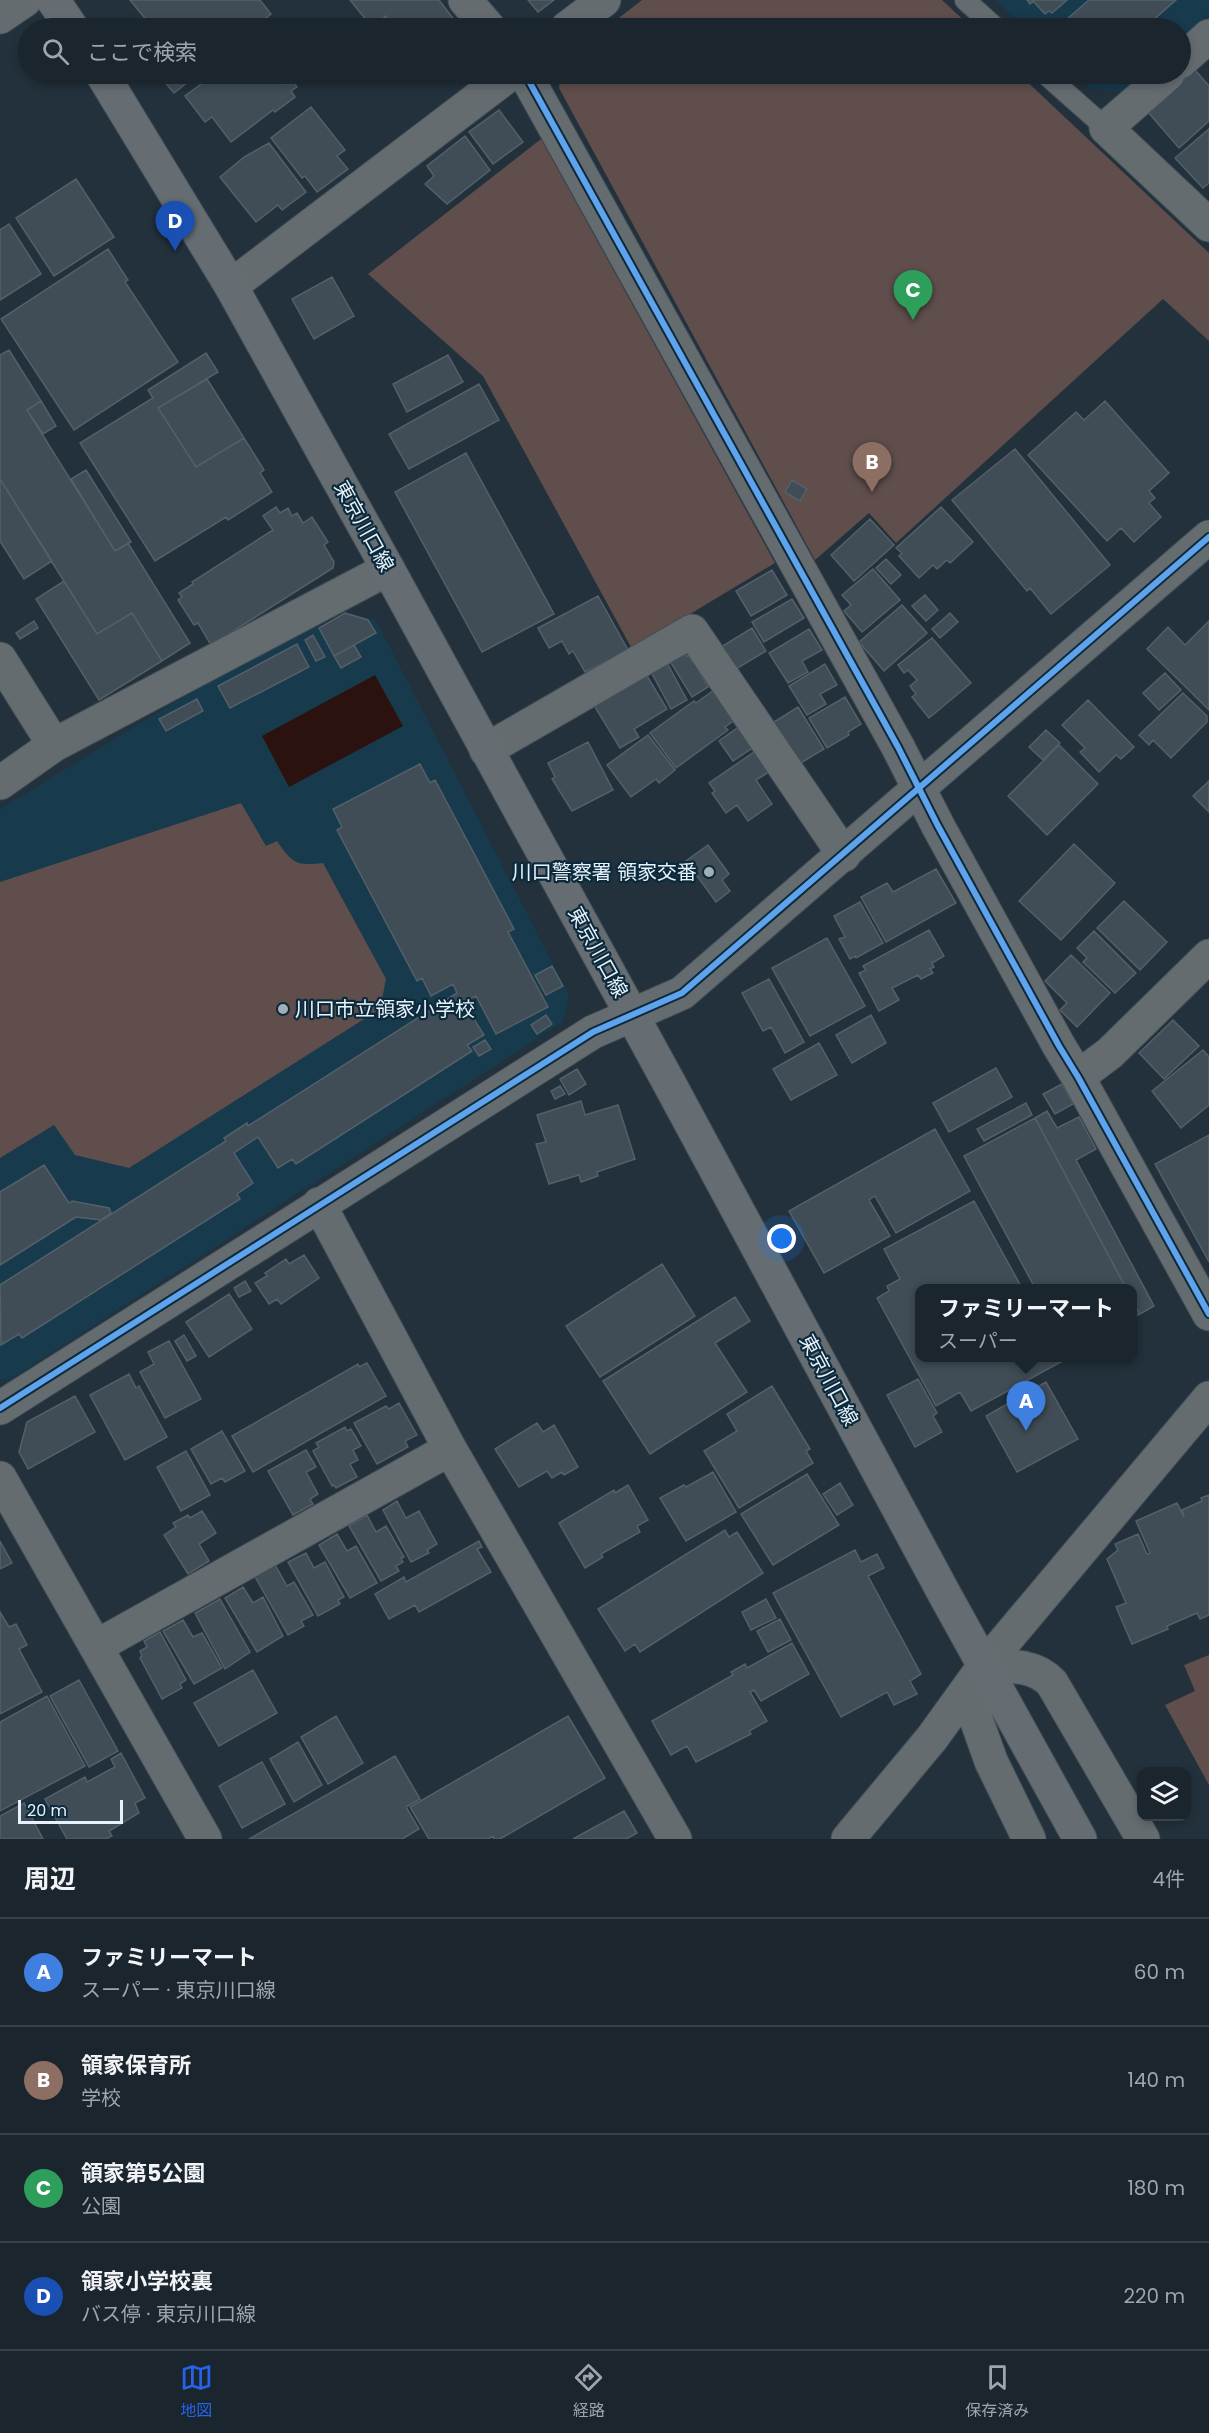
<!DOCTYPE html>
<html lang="ja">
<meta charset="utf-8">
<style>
:root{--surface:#1a252d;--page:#273139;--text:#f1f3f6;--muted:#9fa5aa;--line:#384249;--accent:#2563eb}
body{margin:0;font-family:Poppins,"Noto Sans JP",sans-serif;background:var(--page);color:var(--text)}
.controls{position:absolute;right:18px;bottom:18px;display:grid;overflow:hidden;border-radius:12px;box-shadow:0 3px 9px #0003}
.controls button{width:54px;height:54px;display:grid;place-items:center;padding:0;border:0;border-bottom:2px solid var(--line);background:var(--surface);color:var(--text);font:30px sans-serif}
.scale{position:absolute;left:18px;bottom:15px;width:105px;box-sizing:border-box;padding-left:6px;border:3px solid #e6f3fd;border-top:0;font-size:16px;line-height:21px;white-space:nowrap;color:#e6f3fd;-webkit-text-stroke:4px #0c2a3b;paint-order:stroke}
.you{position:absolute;left:782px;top:1239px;width:21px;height:21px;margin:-15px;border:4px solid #fff;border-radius:50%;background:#1a73e8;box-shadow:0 0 0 9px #1a73e833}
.badge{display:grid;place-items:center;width:39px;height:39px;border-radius:50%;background:var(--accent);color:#fff;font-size:20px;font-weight:700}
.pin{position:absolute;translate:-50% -50px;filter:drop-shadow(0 2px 3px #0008)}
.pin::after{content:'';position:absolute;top:32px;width:21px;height:18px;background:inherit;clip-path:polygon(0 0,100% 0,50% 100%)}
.popup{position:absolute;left:915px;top:1284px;width:222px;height:78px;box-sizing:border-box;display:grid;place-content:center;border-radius:12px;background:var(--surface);filter:drop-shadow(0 2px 4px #0005);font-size:20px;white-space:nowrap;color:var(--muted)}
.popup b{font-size:22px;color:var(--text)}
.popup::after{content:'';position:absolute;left:50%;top:100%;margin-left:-12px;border:12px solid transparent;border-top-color:var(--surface)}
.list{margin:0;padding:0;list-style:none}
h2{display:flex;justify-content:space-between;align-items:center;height:78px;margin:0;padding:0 24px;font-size:26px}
h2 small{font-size:20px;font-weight:400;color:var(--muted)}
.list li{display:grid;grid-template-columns:39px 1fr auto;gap:18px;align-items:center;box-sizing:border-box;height:108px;padding:0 24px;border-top:2px solid var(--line)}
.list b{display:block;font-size:22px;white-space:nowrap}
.list p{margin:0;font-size:20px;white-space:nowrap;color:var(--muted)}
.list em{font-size:20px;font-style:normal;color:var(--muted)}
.icon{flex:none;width:33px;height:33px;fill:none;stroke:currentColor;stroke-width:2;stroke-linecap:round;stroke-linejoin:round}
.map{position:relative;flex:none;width:1209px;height:1839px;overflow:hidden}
.search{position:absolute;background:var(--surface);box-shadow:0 3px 9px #0003;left:18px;right:18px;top:18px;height:66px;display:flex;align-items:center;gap:15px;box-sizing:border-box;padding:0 21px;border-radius:33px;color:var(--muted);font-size:22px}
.sheet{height:510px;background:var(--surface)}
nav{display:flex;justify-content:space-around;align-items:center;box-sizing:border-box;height:84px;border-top:2px solid var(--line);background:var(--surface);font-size:16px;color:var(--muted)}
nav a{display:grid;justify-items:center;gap:3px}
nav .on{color:var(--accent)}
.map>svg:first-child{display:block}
.built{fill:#173a4d}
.green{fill:#5f4e4c}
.water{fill:#2b120e}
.building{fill:#404d56;stroke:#546069;stroke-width:1.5}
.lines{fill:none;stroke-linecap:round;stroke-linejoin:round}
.service-casing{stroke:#434f58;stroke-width:22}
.minor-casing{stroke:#434f58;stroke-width:35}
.tertiary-casing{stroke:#434f58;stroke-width:35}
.secondary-casing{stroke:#434f58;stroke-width:35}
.service{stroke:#656c70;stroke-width:20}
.minor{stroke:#656c70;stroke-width:33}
.tertiary{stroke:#656c70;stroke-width:33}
.secondary{stroke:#656d73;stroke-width:33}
.cycleway-casing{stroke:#0c2a3b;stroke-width:10}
.cycleway{stroke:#60a3ed;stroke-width:6}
.poi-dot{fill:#a1afb9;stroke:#0c2a3b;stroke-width:2}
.labels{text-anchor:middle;stroke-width:4.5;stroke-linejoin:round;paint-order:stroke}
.street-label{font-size:20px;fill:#e6f3fd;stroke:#0c2a3b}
.poi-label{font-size:20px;fill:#e6f3fd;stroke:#0c2a3b;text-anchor:end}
</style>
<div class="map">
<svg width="1209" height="1839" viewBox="0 0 1209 1839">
<rect width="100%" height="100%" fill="#22313c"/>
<path class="built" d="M995,0H1209V14L1181,39L1180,28H1026Z
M1075,74H1143L1122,92L1092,89Z
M346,612L376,620L569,995L563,1022L8,1381L0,1379V809L198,688Z"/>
<path class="green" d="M642,0H942L972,28H606Z
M560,74H1019L1209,253V341L1163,299L896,543L869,513L815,560L559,88Z
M541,139L775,563L632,649L483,376L368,274Z
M241,803L266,846L277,841C293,864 296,866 323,863L386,979L380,1009L129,1168L75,1155L54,1125L0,1158V882Z
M1209,1655V1785L1165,1705L1195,1691L1184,1665Z"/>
<path class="water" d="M375,675L403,726L289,787L262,736Z"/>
<path class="building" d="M130,0H260L271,14L253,28H140L148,22Z
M350,0H439L456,22L448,28H376L387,19L386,16L372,27Z
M528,0H554L538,12Z
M1027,0H1067L1052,13L1049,11L1045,14L1033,1L1030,4Z
M1089,0H1176L1144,28H1061L1059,26Z
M1195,70L1209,86V121L1179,148L1148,112Z
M158,74H198L174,93Z
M215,74H277L285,84L291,80L297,87L291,91L295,97L275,112L273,110L231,142L212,117L205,122L185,96Z
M311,107L345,150L337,156L348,169L317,192L305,176L302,178L271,138Z
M499,110L523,142L493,164L469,132Z
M1209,129V183L1203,188L1175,158Z
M465,136L490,170L447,204L425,184L434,176L427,166Z
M269,143L306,192L282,210L278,205L256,222L220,177L244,157Z
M76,179L114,237L54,276L16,218Z
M9,224L41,274L0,300V230Z
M108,249L128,280L125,282L178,362L74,430L1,319Z
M332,277L354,316L314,339L292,299Z
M9,350L41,401L27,410L115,551L128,543L190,643L162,661L132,613L97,634L0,479V355Z
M206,353L218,372L158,408L196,467L244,438L264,470L260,473L272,492L228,520L226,517L155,561L80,443L153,398L148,390Z
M448,355L463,382L407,412L393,384Z
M207,379L244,438L196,467L158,408Z
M479,384L499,420L409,469L389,434Z
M41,401L56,426L43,434L27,410Z
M1105,401L1169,473L1149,491L1155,498L1149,503L1161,517L1134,542L1121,528L1107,541L1028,455L1076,412L1084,420Z
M1015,449L1110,565L1051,614L1030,588L1027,591L952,500Z
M466,453L554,614L482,652L395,492Z
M86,470L131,542L115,551L71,479Z
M0,479L52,561L24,579L0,541Z
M792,480L807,489L800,501L785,492Z
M276,507L280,513L288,508L292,516L297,513L303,523L312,517L328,542L324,545L334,562L333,568L211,645L198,623L194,625L178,600L182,597L179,593L193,584L192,582L273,530L263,516Z
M941,507L973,542L950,563L947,560L937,569L933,565L919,578L899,556L902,553L896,548Z
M870,519L894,545L854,581L831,555Z
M886,559L901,575L891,584L876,568Z
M873,569L900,600L862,632L844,611L851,605L842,595Z
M772,570L787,595L751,616L736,591Z
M64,581L97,634L132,613L162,661L99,700L36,599Z
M925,595L938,610L926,621L912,606Z
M598,596L628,650L585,672L573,651L569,654L562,641L549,648L538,628Z
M792,599L804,618L764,642L752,622Z
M902,605L927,633L884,671L859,642Z
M345,613L368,620L376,633L334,656L319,628Z
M950,613L958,622L940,638L932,629Z
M34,621L38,628L20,639L16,633Z
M1209,621V710L1147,649L1168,627L1185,645Z
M752,628L766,651L736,669L721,647Z
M809,629L822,650L802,661L808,672L788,683L769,653Z
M313,635L325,657L316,661L305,640Z
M932,638L971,683L929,718L912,697L916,694L910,686L917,680L908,670L904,673L898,665Z
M297,644L309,667L230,708L218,686Z
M354,645L361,657L341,668L334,656Z
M676,653L691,657L708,687L692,697L668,658Z
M665,659L687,700L671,709L649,668Z
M825,664L837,685L820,694L826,704L807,715L789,686Z
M644,671L667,709L634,729L639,737L620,748L592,702Z
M1165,673L1181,690L1159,710L1143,693Z
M714,690L736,719L725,727L728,730L676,768L650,733L694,701L696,703Z
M1183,693L1207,716V722L1171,758L1153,740L1149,745L1139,735Z
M845,697L861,724L848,732L849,735L827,748L809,718Z
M197,699L203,711L166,731L159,719Z
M1088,700L1134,747L1121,759L1116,755L1099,772L1080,752L1085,748L1062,725Z
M798,707L824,749L799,764L774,722Z
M740,726L754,747L733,761L719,741Z
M1046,730L1060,743L1043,760L1029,747Z
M648,735L675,770L659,783L656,779L631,797L607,765Z
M588,742L613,790L572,811L552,779L555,777L548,763Z
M1059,745L1098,784L1047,835L1008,796Z
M757,750L772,770L756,780L772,804L748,821L737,805L726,813L712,793L715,791L709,783Z
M420,764L430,783L435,780L514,929L508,932L548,1007L496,1034L476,996L463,1002L484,1035L467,1045L472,1051L296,1164L292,1159L278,1168L258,1137L234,1153L253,1183L237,1194L240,1199L22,1338L19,1334L1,1345L0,1285L226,1141L224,1138L247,1123L248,1126L457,993L453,984L431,996L422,978L417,981L337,830L342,827L333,809Z
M1209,781V812L1193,796Z
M1074,844L1115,883L1061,940L1019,901Z
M708,845L729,874L722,880L730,891L716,902L686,861Z
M936,869L956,903L886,942L861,897L887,883L893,892Z
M1124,901L1167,942L1140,970L1097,928Z
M860,902L883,943L856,958L855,956L850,959L839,939L845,937L834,916Z
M929,930L944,956L932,963L934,967L930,969L933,973L921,979L918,975L892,988L899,1000L879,1011L859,973L866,970L863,966Z
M1094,931L1136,973L1115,993L1083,962L1087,958L1077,948Z
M827,938L865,1006L810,1036L772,968Z
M1071,955L1110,993L1077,1027L1060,1010L1067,1003L1045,981Z
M552,966L563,986L546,995L535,975Z
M769,979L804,1042L785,1053L771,1027L763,1031L742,993Z
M546,1015L552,1024L537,1034L531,1025Z
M871,1015L886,1043L852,1063L836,1035Z
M1173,1020L1199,1046L1164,1079L1139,1053Z
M485,1040L491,1049L479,1056L473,1047Z
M819,1043L837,1075L791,1100L773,1069Z
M1203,1050L1209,1057V1105L1181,1128L1152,1091Z
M996,1068L1012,1097L949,1132L933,1103Z
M577,1069L586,1084L569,1095L560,1079Z
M1062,1084L1073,1104L1055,1114L1043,1094Z
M560,1086L565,1094L555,1099L551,1091Z
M581,1101L585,1115L618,1105L635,1159L597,1172L598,1176L581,1182L579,1175L549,1184L536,1144L546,1142L537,1115Z
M1026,1103L1032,1115L984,1141L977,1129Z
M1047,1111L1057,1128L1079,1117L1096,1149L1076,1160L1154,1306L1140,1314L1132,1301V1288H1126L1035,1118Z
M1035,1118L1126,1288H1035L964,1156Z
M935,1129L970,1191L896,1233L875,1196L869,1200L890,1236L824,1273L789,1211Z
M1209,1135V1262L1155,1164Z
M44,1165L69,1203L72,1201L109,1208L111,1213L101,1220L76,1217L0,1265V1192Z
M974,1201L1022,1288H920V1358H1059L1061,1362L971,1411L960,1392L936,1406L877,1298L889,1291L887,1286L900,1279L884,1249Z
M304,1255L319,1278L281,1304L277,1299L269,1304L255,1283L267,1276L265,1273L286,1259L289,1264Z
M662,1264L695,1316L600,1377L566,1326Z
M245,1281L251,1291L239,1297L234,1288Z
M229,1294L252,1329L209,1357L186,1322Z
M735,1297L750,1321L715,1343L747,1392L650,1454L603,1381Z
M1132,1301L1140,1314L1132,1318Z
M184,1335L196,1356L187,1361L175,1341Z
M169,1341L201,1399L165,1418L140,1372L154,1364L148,1352Z
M367,1363L386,1396L253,1472L232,1436L358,1364L359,1367Z
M129,1374L136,1388L139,1386L167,1437L125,1460L90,1395Z
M918,1379L937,1413L933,1416L942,1432L915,1447L887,1395Z
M1046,1382L1078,1439L1017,1472L986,1416Z
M772,1386L810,1449L806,1451L813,1463L739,1508L704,1451L737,1431L727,1414Z
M75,1396L95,1432L28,1469L19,1452L27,1422Z
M399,1403L417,1435L405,1441L408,1447L377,1464L354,1423L386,1406L389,1409Z
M537,1423L543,1432L554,1425L578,1467L564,1475L562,1472L552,1478L547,1471L519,1487L495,1449Z
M345,1427L347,1431L351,1429L361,1446L353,1450L358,1460L350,1464L357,1477L336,1488L334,1485L332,1486L313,1451L319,1447L316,1443Z
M222,1431L245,1471L225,1482L222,1478L211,1484L191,1449Z
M306,1450L316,1467L306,1472L318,1494L310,1499L313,1504L293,1515L268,1471Z
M186,1451L210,1495L181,1511L157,1467Z
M713,1472L736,1512L686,1541L660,1498L684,1485L686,1487Z
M807,1474L839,1525L773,1565L741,1514Z
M840,1483L853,1505L837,1515L823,1494Z
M628,1485L648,1520L637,1526L640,1532L601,1554L603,1557L585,1568L559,1523L614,1490L615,1493Z
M1209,1495V1615L1200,1619L1197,1613L1167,1626L1168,1629L1132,1644L1116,1607L1126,1603L1107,1559L1118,1550L1115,1544L1138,1534L1147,1554L1150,1553L1136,1521L1177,1503L1184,1517L1182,1510L1202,1501L1201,1498Z
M397,1501L406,1518L419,1511L437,1544L427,1550L429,1553L411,1562L383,1510Z
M202,1511L216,1533L199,1544L209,1561L188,1574L164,1535L176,1527L173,1523L188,1515L190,1518Z
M367,1515L376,1532L386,1526L404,1557L401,1558L403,1562L396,1566L399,1571L381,1581L349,1526Z
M725,1530L729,1537L737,1532L763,1573L640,1652L635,1644L625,1651L598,1609Z
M337,1534L347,1551L356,1546L377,1583L350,1598L319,1545Z
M0,1541L12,1563L0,1569Z
M479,1541L482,1547L477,1549L491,1572L419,1612L415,1605L389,1619L375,1594L404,1577L406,1582Z
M855,1550L861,1562L877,1554L884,1568L868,1576L921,1674L910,1681L917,1694L894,1705L887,1692L841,1717L773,1593Z
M306,1553L314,1568L325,1562L344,1597L338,1600L340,1604L318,1616L288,1562Z
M274,1563L287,1586L294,1582L313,1615L301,1621L304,1626L288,1635L254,1575Z
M243,1587L253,1603L263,1597L283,1636L257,1652L225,1598Z
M220,1599L250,1652L225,1669L195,1613Z
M766,1599L776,1618L751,1630L742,1612Z
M0,1612L9,1627L16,1624L27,1645L19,1649L42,1692L0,1714Z
M780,1619L791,1640L768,1652L757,1631Z
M183,1620L193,1637L202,1633L222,1668L194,1684L163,1631Z
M160,1632L186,1680L180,1684L182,1688L162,1699L140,1658L142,1656L140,1651L147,1647L144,1641Z
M792,1643L809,1674L761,1701L754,1690L750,1692L767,1721L749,1731L751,1734L696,1762L687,1746L671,1755L652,1721L733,1675L731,1672L745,1664L747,1668Z
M253,1670L277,1713L219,1746L194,1703Z
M79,1680L118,1751L89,1767L50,1696Z
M47,1696L85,1766L0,1811V1722Z
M336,1716L363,1763L328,1784L301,1737Z
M568,1716L605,1778L500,1839H494L493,1836L488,1839H429L410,1807Z
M298,1742L322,1785L294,1802L270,1759Z
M121,1753L145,1798L135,1803L139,1813L109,1831L112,1836L106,1839H67L45,1799L85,1777L87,1782L115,1767L111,1759Z
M395,1756L420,1799L406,1807L419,1829L402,1839H249Z
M262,1762L285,1804L242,1828L219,1786Z
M24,1803L43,1839H0V1816Z
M624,1811L637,1833L626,1839H573Z"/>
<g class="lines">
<defs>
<path id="service" d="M965,0L996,28
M1045,74L1106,128"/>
<path id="minor" d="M465,0L489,28
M0,17L25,0
M1180,62L1209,36
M525,74L898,747L938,826L1059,1046L1078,1077L1209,1314
M1168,74L1106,128L1209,225
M0,659L54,745
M486,750L692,631L844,855
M0,783L54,745L388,569
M1078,1077L1110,1053L1209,956
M319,1204L450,1449L675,1839
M0,1408L593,1032L632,1015
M0,1478L205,1839
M97,1646L450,1449
M1029,1839L991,1761L975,1716L984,1666C1009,1666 1034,1664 1052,1683L1143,1839"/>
<path id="tertiary" d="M567,28L604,0
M231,286L510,74
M632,1015L682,993L1209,537
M848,1839L932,1738L984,1666L1209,1398"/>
<path id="secondary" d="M53,0L72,28
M102,74L231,286L388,569L668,1081L946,1597L1080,1839"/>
</defs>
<use href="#service" class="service-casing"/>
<use href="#minor" class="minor-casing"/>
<use href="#tertiary" class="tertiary-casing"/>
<use href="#secondary" class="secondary-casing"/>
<use href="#service" class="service"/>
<use href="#minor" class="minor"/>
<use href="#tertiary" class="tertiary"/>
<use href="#secondary" class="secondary"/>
<defs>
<path id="cycleway" d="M525,74L898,747L938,826L1059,1046L1078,1077L1209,1314
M0,1408L593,1032L682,993L1209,537"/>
</defs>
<use href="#cycleway" class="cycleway-casing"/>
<use href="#cycleway" class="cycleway"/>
</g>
<g class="poi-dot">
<circle cx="709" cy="872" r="6"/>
<circle cx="283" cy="1009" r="6"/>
</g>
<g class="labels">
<g class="street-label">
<text transform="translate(364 526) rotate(61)" y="7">東京川口線</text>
<text transform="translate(598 952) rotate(61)" y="7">東京川口線</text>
<text transform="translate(829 1380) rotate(62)" y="7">東京川口線</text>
</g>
<g class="poi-label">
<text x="697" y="879">川口警察署 領家交番</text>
<text x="295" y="1016" text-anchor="start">川口市立領家小学校</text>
</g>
</g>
</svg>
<div class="controls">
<button><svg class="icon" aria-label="layers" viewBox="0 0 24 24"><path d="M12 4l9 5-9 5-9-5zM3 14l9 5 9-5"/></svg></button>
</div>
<div class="scale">20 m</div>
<div class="you"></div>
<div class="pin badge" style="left:1026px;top:1431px;background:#3f7fe0">A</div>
<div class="popup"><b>ファミリーマート</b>スーパー</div>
<div class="pin badge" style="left:872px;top:492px;background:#8d6e63">B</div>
<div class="pin badge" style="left:913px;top:320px;background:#2e9e5b">C</div>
<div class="pin badge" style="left:175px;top:251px;background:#1a4fb4">D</div>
<div class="search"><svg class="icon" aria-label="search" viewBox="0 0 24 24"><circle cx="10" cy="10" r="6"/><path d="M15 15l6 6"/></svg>ここで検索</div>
</div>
<section class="sheet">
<h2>周辺<small>4件</small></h2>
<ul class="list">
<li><span class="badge" style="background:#3f7fe0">A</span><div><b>ファミリーマート</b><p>スーパー · 東京川口線</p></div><em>60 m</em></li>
<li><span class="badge" style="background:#8d6e63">B</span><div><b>領家保育所</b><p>学校</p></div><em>140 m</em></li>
<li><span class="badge" style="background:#2e9e5b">C</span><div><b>領家第5公園</b><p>公園</p></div><em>180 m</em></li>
<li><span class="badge" style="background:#1a4fb4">D</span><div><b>領家小学校裏</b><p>バス停 · 東京川口線</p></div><em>220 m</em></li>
</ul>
</section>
<nav>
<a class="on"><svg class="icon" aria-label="map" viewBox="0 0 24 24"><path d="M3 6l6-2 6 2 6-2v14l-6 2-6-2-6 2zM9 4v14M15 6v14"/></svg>地図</a>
<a><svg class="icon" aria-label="directions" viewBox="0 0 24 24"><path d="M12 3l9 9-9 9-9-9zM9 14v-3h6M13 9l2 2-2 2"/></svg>経路</a>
<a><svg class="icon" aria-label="saved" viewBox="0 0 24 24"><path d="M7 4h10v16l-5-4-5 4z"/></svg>保存済み</a>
</nav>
